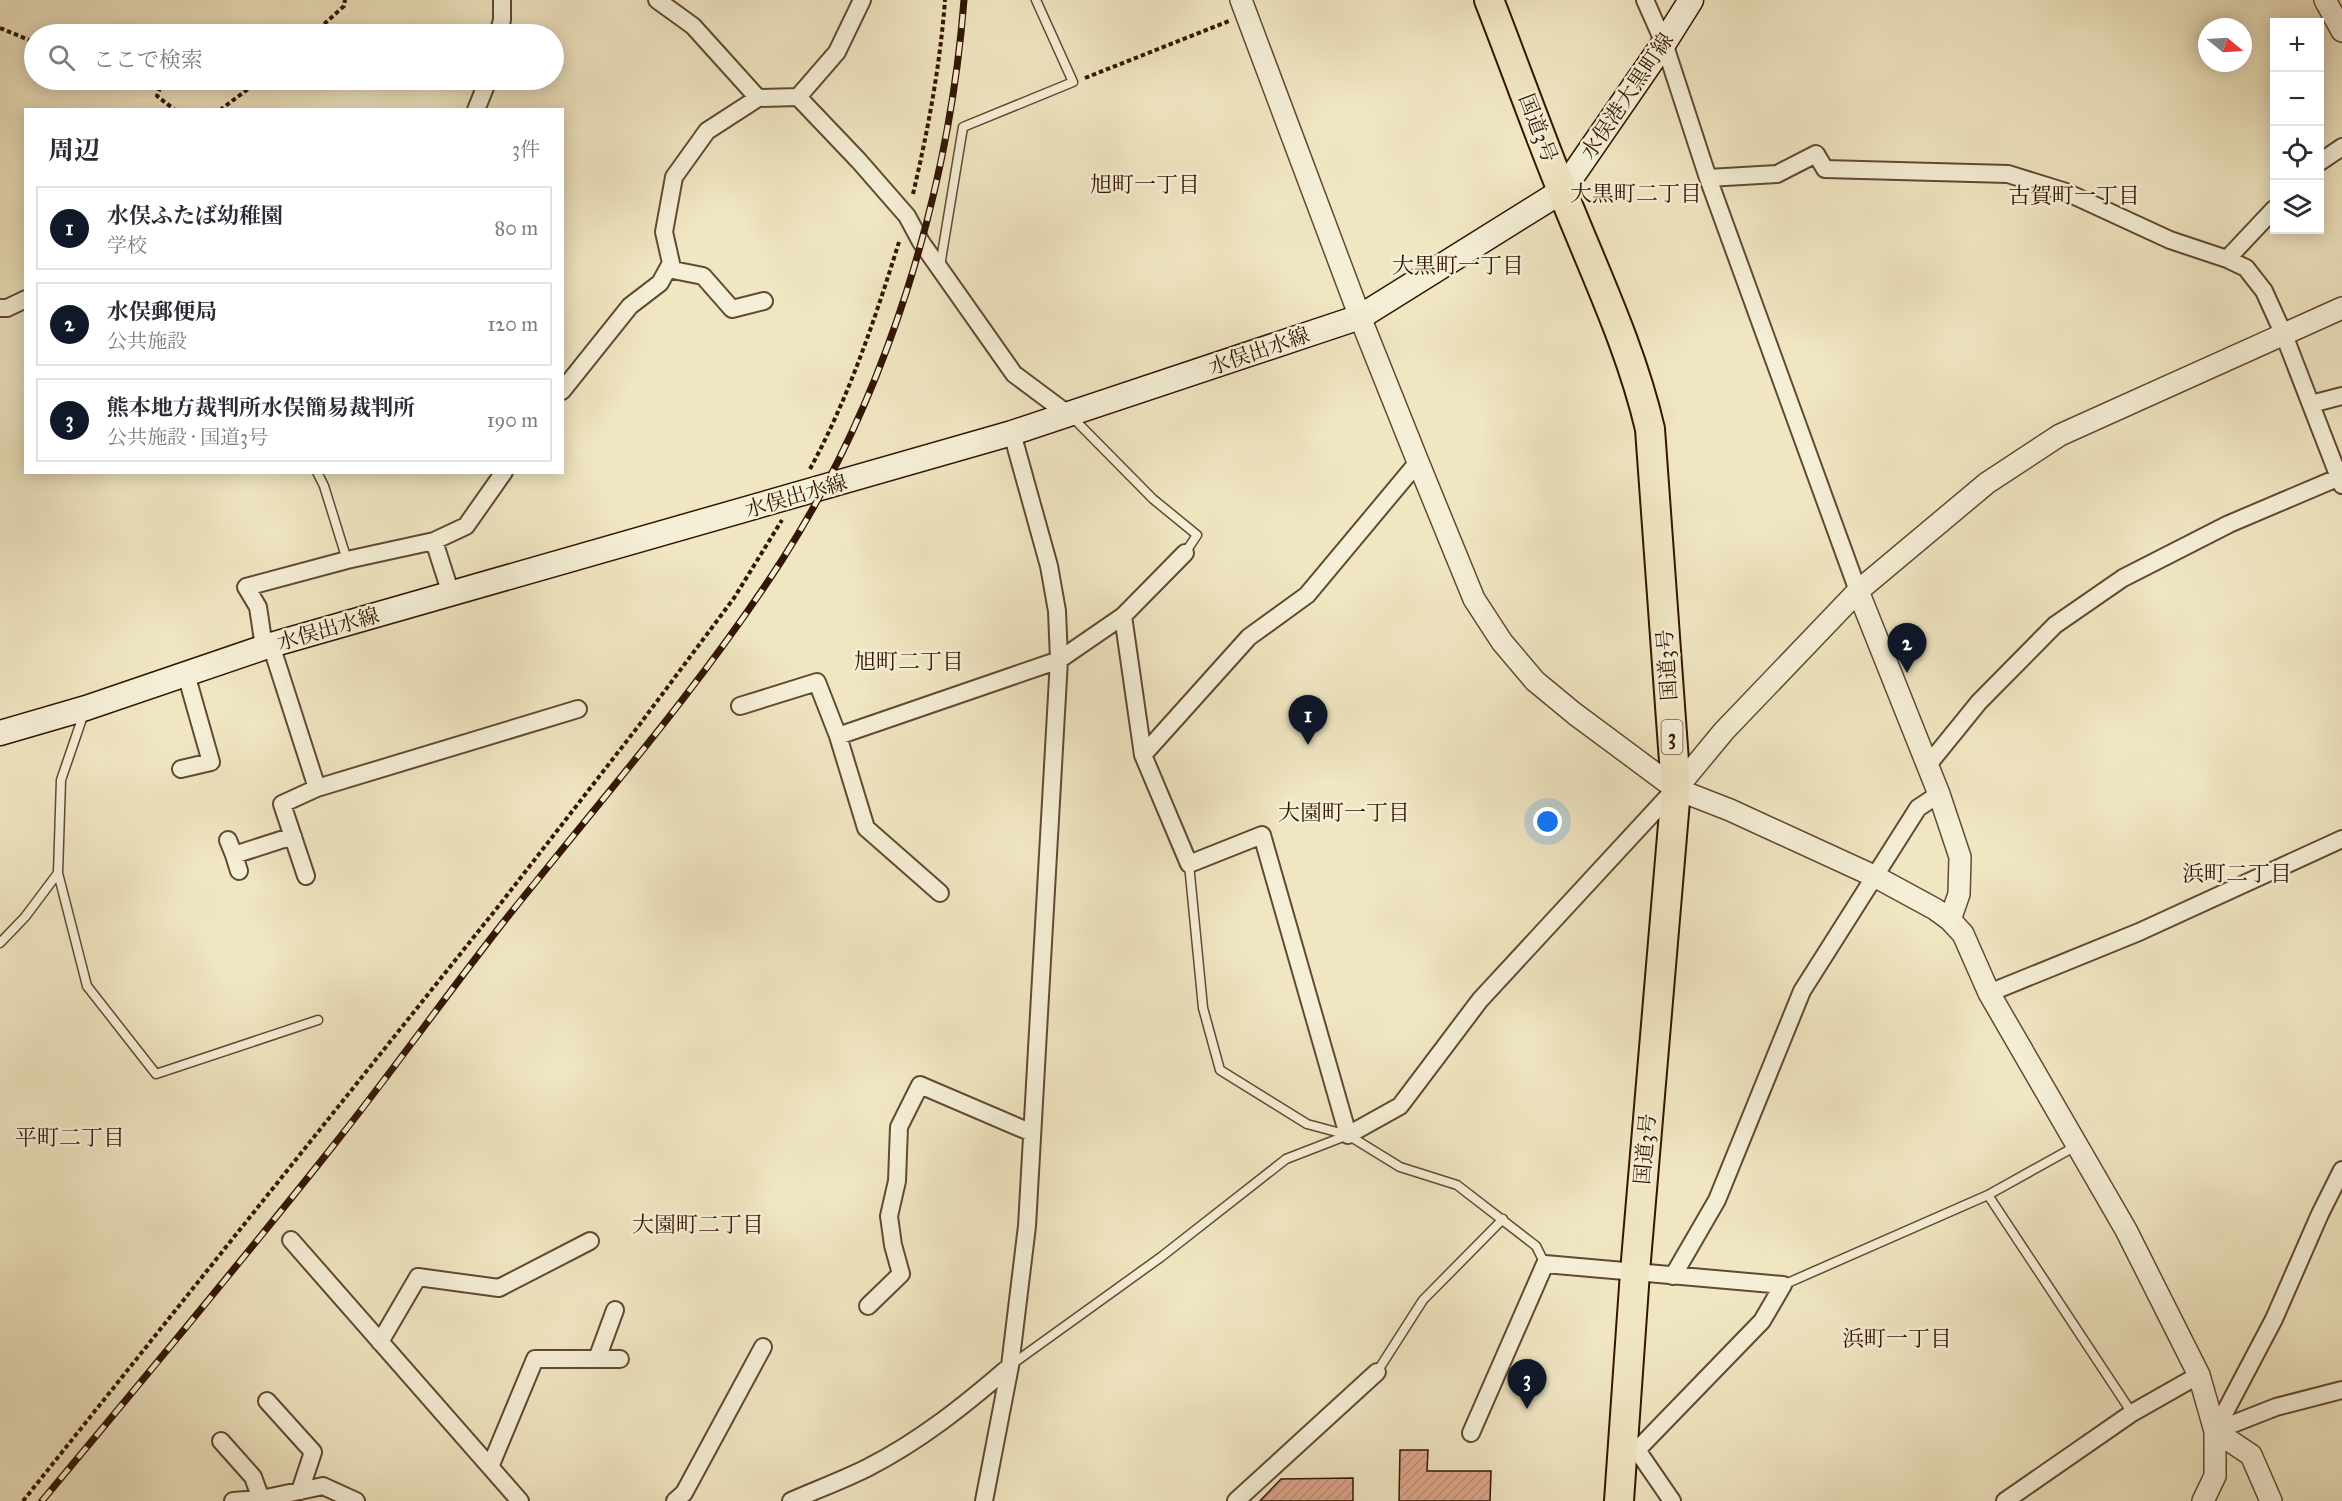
<!DOCTYPE html>
<html lang="ja">
<meta charset="utf-8">
<style>
:root{--surface:#fff;--page:#f7f7f7;--text:#2b2b33;--muted:#7c7c81;--line:#e1e1e2;--accent:#111827}
body{margin:0;font-family:"IM FELL Great Primer","Noto Serif JP",serif;background:var(--page);color:var(--text)}
.controls{position:absolute;right:18px;top:18px;display:grid;overflow:hidden;border-radius:0px;box-shadow:0 3px 15px #0003}
.controls button{width:54px;height:54px;display:grid;place-items:center;padding:0;border:0;border-bottom:2px solid var(--line);background:var(--surface);color:var(--text);font:30px sans-serif}
.compass{position:absolute;left:2198px;top:18px;width:54px;height:54px;border-radius:50%;background:var(--surface);box-shadow:0 3px 15px #0003;rotate:108deg}
.you{position:absolute;left:1548px;top:822px;width:21px;height:21px;margin:-15px;border:4px solid #fff;border-radius:50%;background:#1a73e8;box-shadow:0 0 0 9px #1a73e833}
.badge{display:grid;place-items:center;width:39px;height:39px;border-radius:50%;background:var(--accent);color:#fff;font-size:20px;font-weight:700}
.pin{position:absolute;translate:-50% -50px;filter:drop-shadow(0 2px 3px #0008)}
.pin::after{content:'';position:absolute;top:32px;width:21px;height:18px;background:inherit;clip-path:polygon(0 0,100% 0,50% 100%)}
.list{margin:0;padding:0;list-style:none}
h2{display:flex;justify-content:space-between;align-items:center;height:78px;margin:0;padding:0 24px;font-size:26px}
h2 small{font-size:20px;font-weight:400;color:var(--muted)}
.list li{display:grid;grid-template-columns:39px 1fr auto;gap:18px;align-items:center;box-sizing:border-box;height:84px;margin:0 12px 12px;padding:0 12px;border:2px solid var(--line);border-radius:0px}
.list b{display:block;font-size:22px;white-space:nowrap}
.list p{margin:0;font-size:20px;white-space:nowrap;color:var(--muted)}
.list em{font-size:20px;font-style:normal;color:var(--muted)}
.icon{flex:none;width:33px;height:33px;fill:none;stroke:currentColor;stroke-width:2;stroke-linecap:round;stroke-linejoin:round}
.map{position:relative;flex:none;width:2342px;height:1501px;overflow:hidden}
.search{position:absolute;background:var(--surface);box-shadow:0 3px 15px #0003;left:24px;top:24px;width:540px;height:66px;display:flex;align-items:center;gap:15px;box-sizing:border-box;padding:0 21px;border-radius:33px;color:var(--muted);font-size:22px}
.panel{position:absolute;background:var(--surface);box-shadow:0 3px 15px #0003;left:24px;top:108px;width:540px;height:366px;border-radius:0px}
.map>svg:first-child{display:block}
.building{fill:url(#building-hatch);stroke:#331502;stroke-width:1.5}
.lines{fill:none;stroke-linecap:round;stroke-linejoin:round}
.service-casing{stroke:#624932;stroke-width:11}
.minor-casing{stroke:#624932;stroke-width:20}
.tertiary-casing{stroke:#624932;stroke-width:24}
.secondary-casing{stroke:#331502;stroke-width:27}
.trunk-casing{stroke:#331502;stroke-width:32}
.path{stroke:#331502;stroke-width:4;stroke-dasharray:4.5 3;stroke-linecap:butt}
.service{stroke:#f5efd7;stroke-width:8}
.minor{stroke:#f5efd7;stroke-width:16}
.tertiary{stroke:#f5efd7;stroke-width:21}
.secondary{stroke:#f5efd7;stroke-width:24}
.trunk{stroke:#f0e6c2;stroke-width:28}
.rail-casing{stroke:#331502;stroke-width:7}
.rail{stroke:#f5efd7;stroke-width:4.5;stroke-dasharray:14;stroke-linecap:butt}
.labels{text-anchor:middle;stroke-width:5;stroke-linejoin:round;paint-order:stroke}
.shield{fill:#f5efd7;stroke:#6d5642;stroke-width:1.5}
.shield-label{font-size:20px;font-weight:bold;fill:#331502}
.street-label{font-size:21px;fill:#331502;stroke:#f5efd7}
.neighbourhood-label{font-size:22px;fill:#331502;stroke:#f5efd7}
</style>
<div class="map">
<svg width="2342" height="1501" viewBox="0 0 2342 1501">
<defs>
<pattern id="building-hatch" width="6" height="6" patternUnits="userSpaceOnUse" patternTransform="scale(1.5)"><rect width="6" height="6" fill="#e0a78d"/><path d="M-1 1l2-2M0 6l6-6M5 7l2-2" fill="none" stroke="#c18f78"/></pattern>
</defs>
<rect width="100%" height="100%" fill="#f0e6c2"/>
<filter id="stains"><feTurbulence type="fractalNoise" baseFrequency=".00333" numOctaves="4"/><feColorMatrix values="0 0 0 0 .2 0 0 0 0 .09 0 0 0 0 .02 0 0 0 .5 -.17"/></filter>
<radialGradient id="worn" r=".72"><stop offset=".6" stop-color="#630" stop-opacity="0"/><stop offset="1" stop-color="#630" stop-opacity=".3"/></radialGradient>
<path class="building" d="M1400,1450H1428L1427,1471H1491L1490,1501H1399Z
M1353,1478V1501H1260L1281,1479Z"/>
<g class="lines">
<defs>
<path id="service" d="M940,266L963,127L1073,82L1036,0
M1072,417L1153,499L1197,535L1185,553
M317,472L324,486L347,560
M1189,864L1203,1008L1220,1070L1307,1124L1348,1135L1400,1167L1457,1185L1536,1246L1545,1264
M58,873L87,986L156,1074L318,1020
M0,943L25,917L58,873L61,780L84,713
M1988,1195L2132,1413
M1783,1285L1988,1195L2076,1146
M1011,1365L1161,1257L1286,1159L1348,1135
M1377,1372L1423,1300L1503,1219"/>
<path id="minor" d="M657,0L693,26L758,98
M1645,0L1664,43L1708,178L1858,591
M498,34L502,20V0
M798,97L837,52L862,0
M476,110L488,80
M2320,162L2342,147
M1708,178L1777,174L1816,154L1825,169L2008,174L2066,192L2170,240L2227,259L2246,268L2264,291L2284,335L2342,485
M2227,259L2274,209
M668,269L703,276L732,309L764,301
M0,308H7L26,299
M562,391L630,306L660,283L671,263L664,232L674,177L707,131L758,98L798,97L859,161L907,216L921,242L1014,374L1069,415
M2311,404L2342,396
M434,541L451,594
M1123,616L1185,553
M271,645L317,788L282,804L306,876
M264,647L258,607L246,587L347,560L434,541L466,526L504,472
M740,706L817,682L838,736L1059,660L1123,616L1143,755L1189,864L1262,835L1348,1135L1400,1106L1480,1000L1675,789
M838,736L866,828L940,893
M1143,755L1249,637L1307,595L1418,462
M1927,766L1979,702L2055,625L2123,578L2229,524L2342,476
M181,769L211,762L186,674
M317,788L578,709
M228,840L234,855
M239,871L234,855L293,836
M1989,993L2139,932L2342,839
M291,1240L520,1501
M1673,1276L1717,1200L1802,991L1918,808L1939,794
M868,1306L901,1274L893,1245L889,1216L897,1181L899,1127L920,1085L1032,1133
M380,1342L418,1277L499,1288L590,1241
M597,1359L615,1310
M267,1401L313,1452L300,1491
M2215,1431L2274,1319L2320,1214L2342,1170
M2215,1431L2276,1407L2342,1390
M1471,1433L1545,1264L1783,1285L1762,1321L1637,1450L1623,1454
M221,1441L253,1477L261,1499
M1637,1450L1672,1501
M490,1467L535,1359H620
M233,1501L261,1499L323,1486L356,1501
M675,1501L684,1493L763,1347
M791,1501C816,1490 843,1480 867,1468C920,1441 965,1405 1010,1366
M984,1501L1010,1366L1027,1226L1059,660L1057,611L1049,566L1012,433
M1236,1501L1377,1372
M2005,1501L2132,1413L2199,1375"/>
<path id="tertiary" d="M1241,0L1360,317L1418,462L1474,599L1502,642L1535,681L1575,714L1676,789L1730,810L1876,877L1935,909L1950,920L1963,934L1989,993L2126,1230L2199,1375L2215,1431V1476L2203,1501
M2325,0L2342,31
M1858,591L1939,794L1960,857L1959,894L1950,920
M1676,789L1724,731L1858,591L1987,483L2060,435L2342,308
M2215,1431L2251,1455L2271,1501"/>
<path id="secondary" d="M0,733L86,708L271,645L1012,433L1360,317L1562,191L1664,43L1691,0"/>
<path id="trunk" d="M1489,0C1514,64 1537,129 1563,193C1594,271 1631,347 1650,429L1676,789L1635,1272L1619,1501"/>
</defs>
<use href="#service" class="service-casing"/>
<use href="#minor" class="minor-casing"/>
<use href="#tertiary" class="tertiary-casing"/>
<use href="#secondary" class="secondary-casing"/>
<use href="#trunk" class="trunk-casing"/>
<path class="path" d="M0,28L34,42
M313,34L344,6L345,0
M1085,78L1229,21
M163,80L157,96L175,110
M220,110L260,80
M913,194C928,130 940,66 945,0
M810,469C849,397 875,319 899,242
M23,1501L501,903L640,724L734,598L782,520"/>
<use href="#service" class="service"/>
<use href="#minor" class="minor"/>
<use href="#tertiary" class="tertiary"/>
<use href="#secondary" class="secondary"/>
<use href="#trunk" class="trunk"/>
<defs>
<path id="rail" d="M42,1501C140,1383 238,1266 333,1146C391,1073 445,997 502,924C597,804 699,689 782,560C887,396 949,193 964,0"/>
</defs>
<use href="#rail" class="rail-casing"/>
<use href="#rail" class="rail"/>
</g>
<g class="labels">
<rect class="shield" x="1661.5" y="720" width="21" height="34" rx="4.5"/>
<g class="shield-label">
<text x="1672" y="744">3</text>
</g>
<g class="street-label">
<text transform="translate(1627 96) rotate(-56)" y="7">水俣港大黒町線</text>
<text transform="translate(1538 128) rotate(69)" y="7">国道3号</text>
<text transform="translate(1259 351) rotate(-19)" y="7">水俣出水線</text>
<text transform="translate(796 496) rotate(-16)" y="7">水俣出水線</text>
<text transform="translate(328 629) rotate(-16)" y="7">水俣出水線</text>
<text transform="translate(1667 665) rotate(-94)" y="7">国道3号</text>
<text transform="translate(1645 1149) rotate(-85)" y="7">国道3号</text>
</g>
<g class="neighbourhood-label">
<text x="1145" y="192">旭町一丁目</text>
<text x="1636" y="201">大黒町二丁目</text>
<text x="2074" y="203">古賀町一丁目</text>
<text x="1458" y="273">大黒町一丁目</text>
<text x="909" y="669">旭町二丁目</text>
<text x="1344" y="820">大園町一丁目</text>
<text x="2237" y="881">浜町二丁目</text>
<text x="70" y="1145">平町二丁目</text>
<text x="698" y="1232">大園町二丁目</text>
<text x="1897" y="1346">浜町一丁目</text>
</g>
</g>
<rect width="100%" height="100%" filter="url(#stains)"/>
<rect width="100%" height="100%" fill="url(#worn)"/>
</svg>
<div class="controls">
<button>+</button>
<button>−</button>
<button><svg class="icon" aria-label="locate" viewBox="0 0 24 24"><circle cx="12" cy="12" r="6"/><path d="M12 2v4M12 18v4M2 12h4M18 12h4"/></svg></button>
<button><svg class="icon" aria-label="layers" viewBox="0 0 24 24"><path d="M12 4l9 5-9 5-9-5zM3 14l9 5 9-5"/></svg></button>
</div>
<svg class="compass" viewBox="-18 -18 36 36"><path d="M0-13l5 13h-10z" fill="#e53935"/><path d="M0 13l5-13h-10z" fill="#7c7c81"/></svg>
<div class="you"></div>
<div class="pin badge" style="left:1308px;top:745px">1</div>
<div class="pin badge" style="left:1907px;top:673px">2</div>
<div class="pin badge" style="left:1527px;top:1409px">3</div>
<div class="search"><svg class="icon" aria-label="search" viewBox="0 0 24 24"><circle cx="10" cy="10" r="6"/><path d="M15 15l6 6"/></svg>ここで検索</div>
<section class="panel">
<h2>周辺<small>3件</small></h2>
<ul class="list">
<li><span class="badge">1</span><div><b>水俣ふたば幼稚園</b><p>学校</p></div><em>80 m</em></li>
<li><span class="badge">2</span><div><b>水俣郵便局</b><p>公共施設</p></div><em>120 m</em></li>
<li><span class="badge">3</span><div><b>熊本地方裁判所水俣簡易裁判所</b><p>公共施設 · 国道3号</p></div><em>190 m</em></li>
</ul>
</section>
</div>
